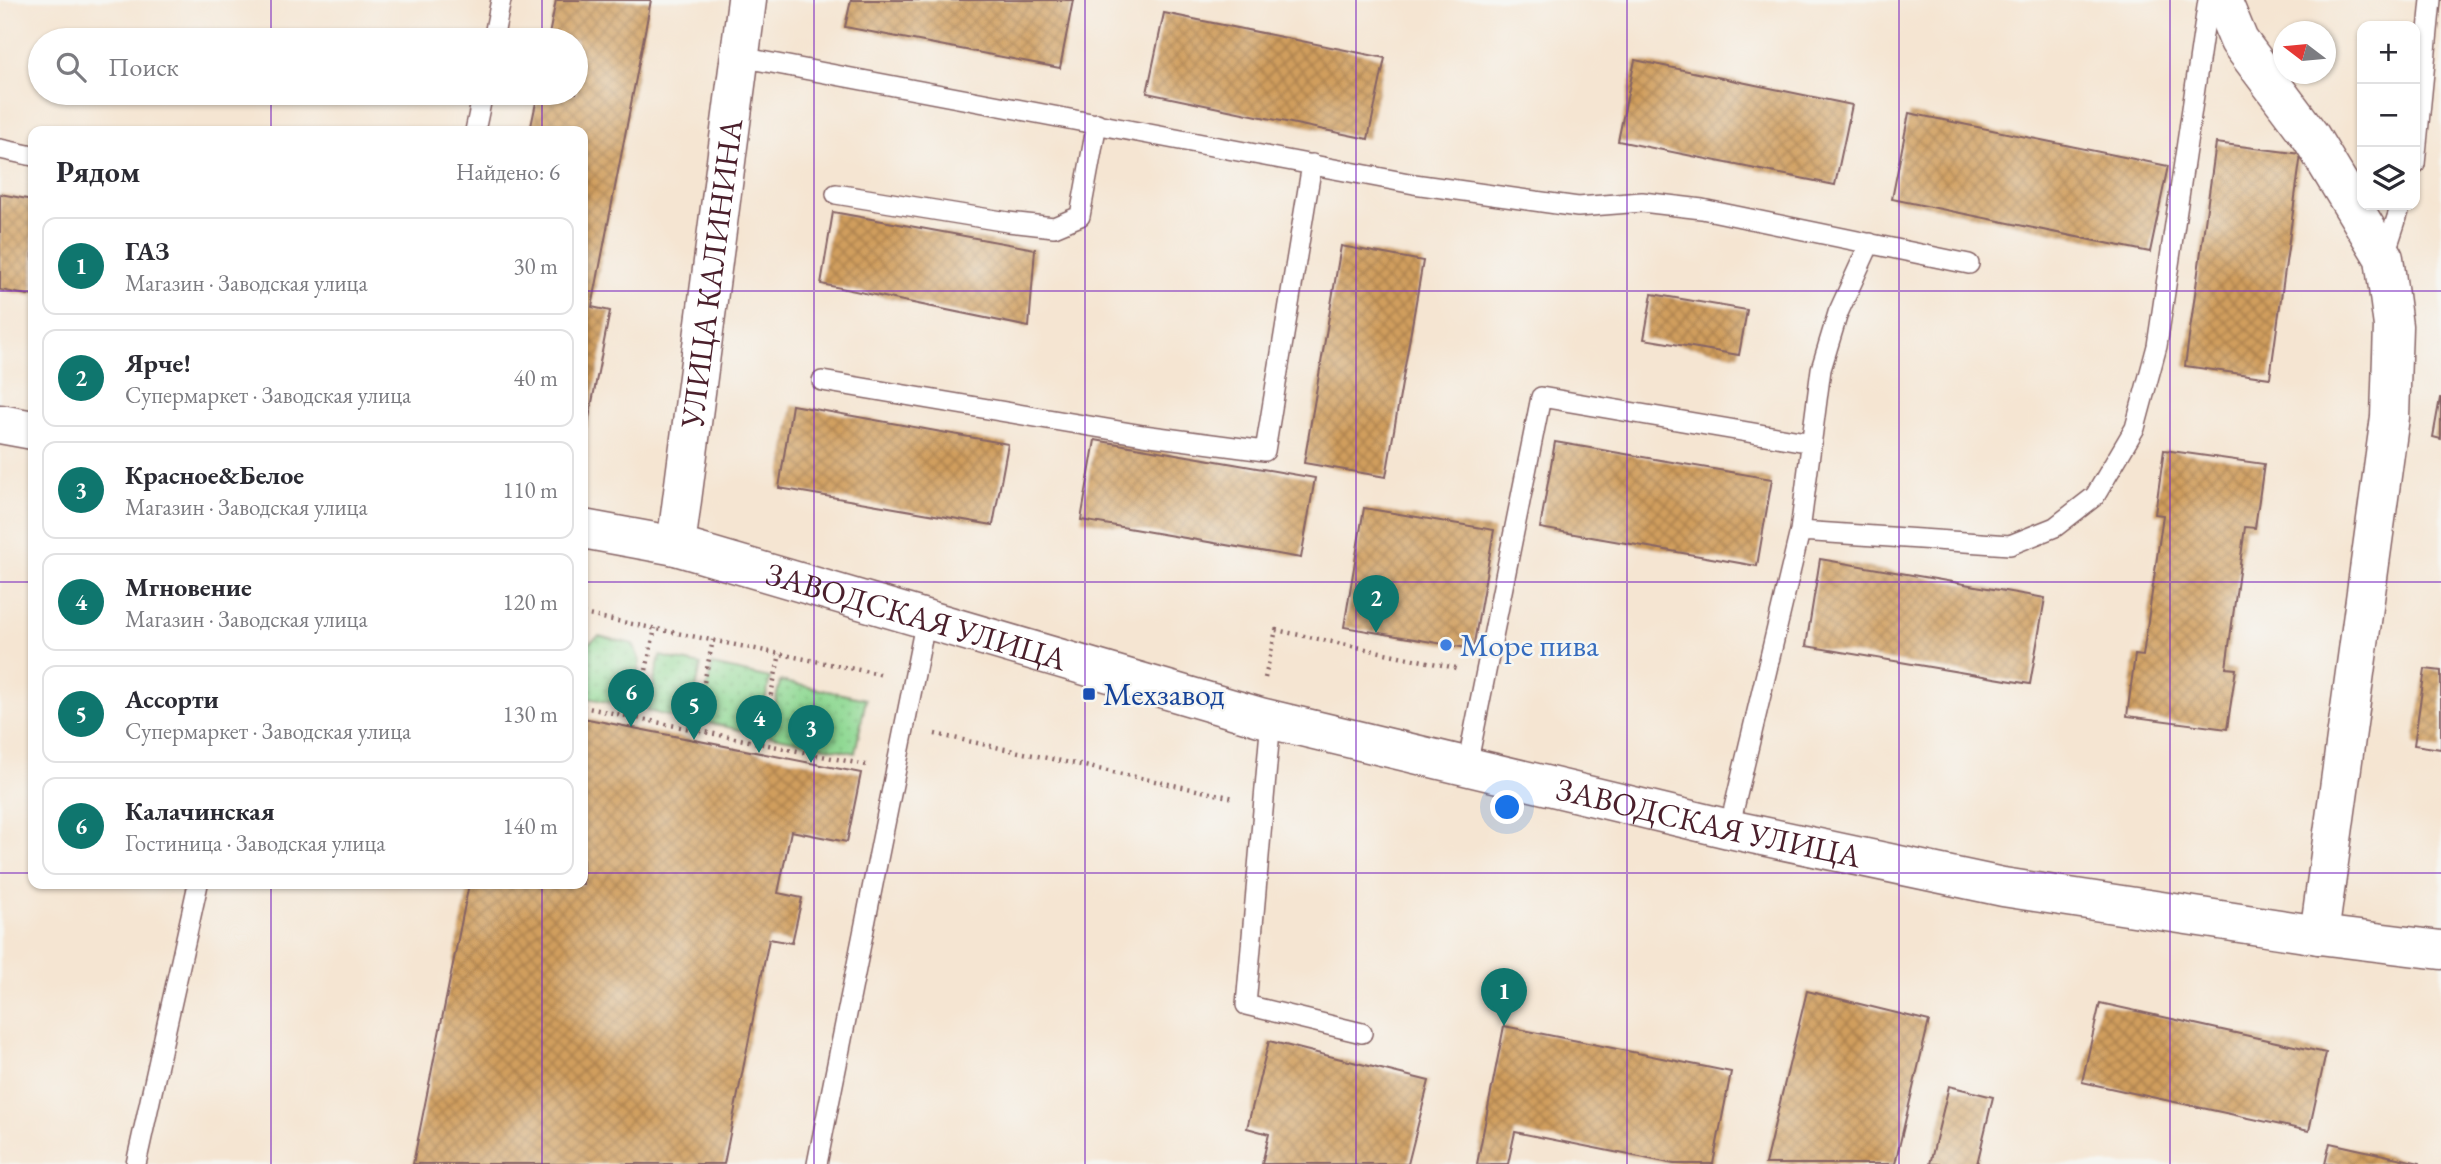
<!DOCTYPE html>
<html lang="ru">
<meta charset="utf-8">
<style>
:root{--surface:#fff;--page:#f2f2f3;--text:#2b2b33;--muted:#7c7c81;--line:#e1e1e2;--accent:#0f766e}
body{margin:0;font-family:"EB Garamond",serif;background:var(--page);color:var(--text)}
.controls{position:absolute;right:21px;top:21px;display:grid;overflow:hidden;border-radius:14px;box-shadow:0 2px 5px #0004}
.controls button{width:63px;height:63px;display:grid;place-items:center;padding:0;border:0;border-bottom:2px solid var(--line);background:var(--surface);color:var(--text);font:35px sans-serif}
.compass{position:absolute;left:2273px;top:21px;width:63px;height:63px;border-radius:50%;background:var(--surface);box-shadow:0 2px 5px #0004;rotate:286deg}
.you{position:absolute;left:1508px;top:808px;width:24px;height:24px;margin:-18px;border:5px solid #fff;border-radius:50%;background:#1a73e8;box-shadow:0 0 0 10px #1a73e833}
.badge{display:grid;place-items:center;width:46px;height:46px;border-radius:50%;background:var(--accent);color:#fff;font-size:23px;font-weight:700}
.pin{position:absolute;translate:-50% -58px;filter:drop-shadow(0 2px 4px #0008)}
.pin::after{content:'';position:absolute;top:37px;width:24px;height:21px;background:inherit;clip-path:polygon(0 0,100% 0,50% 100%)}
.list{margin:0;padding:0;list-style:none}
h2{display:flex;justify-content:space-between;align-items:center;height:91px;margin:0;padding:0 28px;font-size:30px}
h2 small{font-size:23px;font-weight:400;color:var(--muted)}
.list li{display:grid;grid-template-columns:46px 1fr auto;gap:21px;align-items:center;box-sizing:border-box;height:98px;margin:0 14px 14px;padding:0 14px;border:2px solid var(--line);border-radius:14px}
.list b{display:block;font-size:26px;white-space:nowrap}
.list p{margin:0;font-size:23px;white-space:nowrap;color:var(--muted)}
.list em{font-size:23px;font-style:normal;color:var(--muted)}
.icon{flex:none;width:38px;height:38px;fill:none;stroke:currentColor;stroke-width:2;stroke-linecap:round;stroke-linejoin:round}
.map{position:relative;flex:none;width:2441px;height:1164px;overflow:hidden}
.search{position:absolute;background:var(--surface);box-shadow:0 2px 5px #0004;left:28px;top:28px;width:560px;height:77px;display:flex;align-items:center;gap:18px;box-sizing:border-box;padding:0 24px;border-radius:38px;color:var(--muted);font-size:26px}
.panel{position:absolute;background:var(--surface);box-shadow:0 2px 5px #0004;left:28px;top:126px;width:560px;height:763px;border-radius:14px}
.map>svg:first-child{display:block}
.grass{fill:url(#grass-dots);stroke:#6e7c60;stroke-width:2}
.building{fill:url(#building-cross-hatch)}
.lines{fill:none;stroke-linecap:round;stroke-linejoin:round}
.service-casing{stroke:#866465;stroke-width:22}
.minor-casing{stroke:#866465;stroke-width:41}
.tertiary-casing{stroke:#866465;stroke-width:41}
.path{stroke:#866465;stroke-width:4.5;stroke-dasharray:2 5;stroke-linecap:butt}
.service{stroke:#fff;stroke-width:19}
.minor{stroke:#fff;stroke-width:38}
.tertiary{stroke:#fff;stroke-width:38}
.grid{fill:none;stroke:#7b2cbf;stroke-width:2;stroke-opacity:0.55}
.shop-dot{fill:#3f7fe0;stroke:#f6f6f2;stroke-width:2.5}
.transit-dot{fill:#1a4fb4;stroke:#f6f6f2;stroke-width:2.5}
.labels{text-anchor:middle;stroke-width:5;stroke-linejoin:round;paint-order:stroke}
.street-label{font-size:32px;fill:#4a1f2b;stroke:#f6f6f2}
.shop-label{font-size:32px;fill:#366cbe;stroke:#f6f6f2;text-anchor:start}
.transit-label{font-size:32px;fill:#164399;stroke:#f6f6f2;text-anchor:start}
</style>
<div class="map">
<svg width="2441" height="1164" viewBox="0 0 2441 1164">
<defs>
<pattern id="grass-dots" width="8" height="8" patternUnits="userSpaceOnUse" patternTransform="scale(1.75)"><rect width="8" height="8" fill="#91d994"/><path d="M2 2h.1M6 6h.1" fill="none" stroke="#7fba80" stroke-width="1.8" stroke-linecap="round"/></pattern>
<pattern id="building-cross-hatch" width="8" height="8" patternUnits="userSpaceOnUse" patternTransform="scale(1.75)"><rect width="8" height="8" fill="#d09e5d"/><path d="M0 0l8 8M0 8l8-8" fill="none" stroke="#ab804d"/></pattern>
</defs>
<rect width="100%" height="100%" fill="#f6f6f2"/>
<filter id="ink" filterUnits="userSpaceOnUse"><feTurbulence type="fractalNoise" baseFrequency=".0143" numOctaves="2"/><feDisplacementMap in="SourceGraphic" scale="14" xChannelSelector="R" yChannelSelector="G"/><feConvolveMatrix kernelMatrix="1 2 1 2 8 2 1 2 1" color-interpolation-filters="sRGB"/></filter>
<filter id="wash" filterUnits="userSpaceOnUse"><feTurbulence type="fractalNoise" baseFrequency=".00686" numOctaves="4" result="noise"/><feDisplacementMap in="SourceGraphic" scale="28" xChannelSelector="R" yChannelSelector="G"/><feGaussianBlur stdDeviation="1.57" result="paint"/><feColorMatrix in="noise" values="0 0 0 0 0 0 0 0 0 0 0 0 0 0 0 0 0 1.4 0 .05"/><feComposite in="paint" operator="in"/></filter>
<g filter="url(#wash)">
<rect width="100%" height="100%" fill="#f5e5d2"/>
<path class="grass" d="M599,636L633,644L640,661L631,707L583,697V647Z
M660,656L701,665L689,721L647,711Z
M712,665L770,678L758,734L700,721Z
M780,681L866,699L855,753L768,735Z"/>
<g id="blocks">
<path class="building" d="M556,0H651L592,307L610,311L587,428L583,427V131H530L538,93H576V40H548Z
M851,0H1073L1060,68L845,27Z
M1164,13L1385,58L1368,139L1147,93Z
M1635,60L1852,105L1835,185L1618,141Z
M1909,113L2168,166L2150,252L1892,199Z
M2216,143L2301,154L2270,378L2185,366Z
M0,194L33,200V296L0,290Z
M833,212L1035,249L1029,327L821,284Z
M1341,246L1423,261L1386,477L1304,463Z
M1652,294L1747,310L1739,355L1644,339Z
M2440,398H2441V439L2433,437Z
M792,405L1008,444L993,525L779,488Z
M1095,440L1315,478L1301,558L1081,520Z
M1555,442L1772,479L1757,566L1540,528Z
M2164,450L2264,464L2255,528L2245,527L2226,668L2236,669L2227,729L2127,716L2135,655L2143,656L2163,515L2155,514Z
M1364,508L1494,530L1473,649L1344,627Z
M1820,559L2045,598L2030,684L1806,646Z
M2425,669L2441,671V749L2414,745Z
M583,718L861,773L847,842L791,831L778,893L802,898L792,943L769,939L724,1164H413L469,884H583Z
M1807,991L1929,1021L1895,1164H1765Z
M2100,1003L2326,1053L2309,1131L2082,1082Z
M1504,1026L1731,1072L1713,1164H1674L1515,1132L1508,1164H1477Z
M1269,1041L1429,1081L1408,1164H1262L1269,1134L1247,1128Z
M1949,1086L1993,1097L1977,1164H1930Z
M2330,1143L2420,1163V1164H2325Z"/>
</g>
</g>
<g filter="url(#ink)">
<use href="#blocks" fill-opacity="0" stroke="#866465" stroke-width="2"/>
<g class="lines">
<defs>
<path id="service" d="M493,40L501,0
M740,57L1414,184L1578,207L1642,202L1702,209L1969,264
M475,131L483,93
M0,149L33,156
M2415,164L2431,0
M836,194L1008,222L1054,227L1080,216L1097,123
M2384,257L2401,205
M822,381L1143,435L1265,451L1312,164
M1800,531L2010,545L2055,527L2095,496L2135,428L2157,346L2208,0
M1271,719L1246,1005L1362,1033
M1467,766L1541,397L1812,443
M1729,829L1800,531L1821,369L1838,313L1870,243
M136,1164L198,884
M817,1164L926,619"/>
<path id="minor" d="M2222,0L2239,41L2311,137L2384,258L2393,326L2390,417L2319,935"/>
<g id="tertiary">
<path d="M0,424L33,430"/>
<path id="s1" d="M583,529L676,546L1260,717L1729,829L2003,887L2319,935L2441,950"/>
<path id="s2" d="M676,546L747,0"/>
</g>
</defs>
<use href="#service" class="service-casing"/>
<use href="#minor" class="minor-casing"/>
<use href="#tertiary" class="tertiary-casing"/>
<path class="path" d="M583,614L884,675
M1265,678L1276,630L1456,668
M583,707L866,765
M636,718L655,628
M694,730L713,640
M935,734L1234,798
M760,743L780,654"/>
<use href="#service" class="service"/>
<use href="#minor" class="minor"/>
<use href="#tertiary" class="tertiary"/>
</g>
</g>
<path class="grid" d="M271,0V40M542,0V40M814,0V1164M1085,0V1164M1356,0V1164M1627,0V1164M1899,0V1164M2170,0V1164M271,93V131M542,93V131M0,291H33M583,291H2441M0,582H33M583,582H2441M0,873H33M583,873H2441M271,884V1164M542,884V1164"/>
<circle class="shop-dot" cx="1446" cy="645" r="7"/>
<rect class="transit-dot" x="1082" y="687" width="14" height="14" rx="3.5"/>
<g class="labels">
<g class="street-label">
<text dy="11" stroke="none"><textPath href="#s2" startOffset="275">УЛИЦА КАЛИНИНА</textPath></text>
<text dy="11" stroke="none"><textPath href="#s1" startOffset="345">ЗАВОДСКАЯ УЛИЦА</textPath></text>
<text dy="11" stroke="none"><textPath href="#s1" startOffset="1164">ЗАВОДСКАЯ УЛИЦА</textPath></text>
</g>
<g class="shop-label">
<text x="1460" y="656">Море пива</text>
</g>
<g class="transit-label">
<text x="1103" y="705">Мехзавод</text>
</g>
</g>
</svg>
<div class="controls">
<button>+</button>
<button>−</button>
<button><svg class="icon" aria-label="layers" viewBox="0 0 24 24"><path d="M12 4l9 5-9 5-9-5zM3 14l9 5 9-5"/></svg></button>
</div>
<svg class="compass" viewBox="-18 -18 36 36"><path d="M0-13l5 13h-10z" fill="#e53935"/><path d="M0 13l5-13h-10z" fill="#7c7c81"/></svg>
<div class="you"></div>
<div class="pin badge" style="left:1504px;top:1026px">1</div>
<div class="pin badge" style="left:1376px;top:633px">2</div>
<div class="pin badge" style="left:811px;top:763px">3</div>
<div class="pin badge" style="left:759px;top:753px">4</div>
<div class="pin badge" style="left:694px;top:740px">5</div>
<div class="pin badge" style="left:631px;top:727px">6</div>
<div class="search"><svg class="icon" aria-label="search" viewBox="0 0 24 24"><circle cx="10" cy="10" r="6"/><path d="M15 15l6 6"/></svg>Поиск</div>
<section class="panel">
<h2>Рядом<small>Найдено: 6</small></h2>
<ul class="list">
<li><span class="badge">1</span><div><b>ГАЗ</b><p>Магазин · Заводская улица</p></div><em>30 m</em></li>
<li><span class="badge">2</span><div><b>Ярче!</b><p>Супермаркет · Заводская улица</p></div><em>40 m</em></li>
<li><span class="badge">3</span><div><b>Красное&amp;Белое</b><p>Магазин · Заводская улица</p></div><em>110 m</em></li>
<li><span class="badge">4</span><div><b>Мгновение</b><p>Магазин · Заводская улица</p></div><em>120 m</em></li>
<li><span class="badge">5</span><div><b>Ассорти</b><p>Супермаркет · Заводская улица</p></div><em>130 m</em></li>
<li><span class="badge">6</span><div><b>Калачинская</b><p>Гостиница · Заводская улица</p></div><em>140 m</em></li>
</ul>
</section>
</div>
